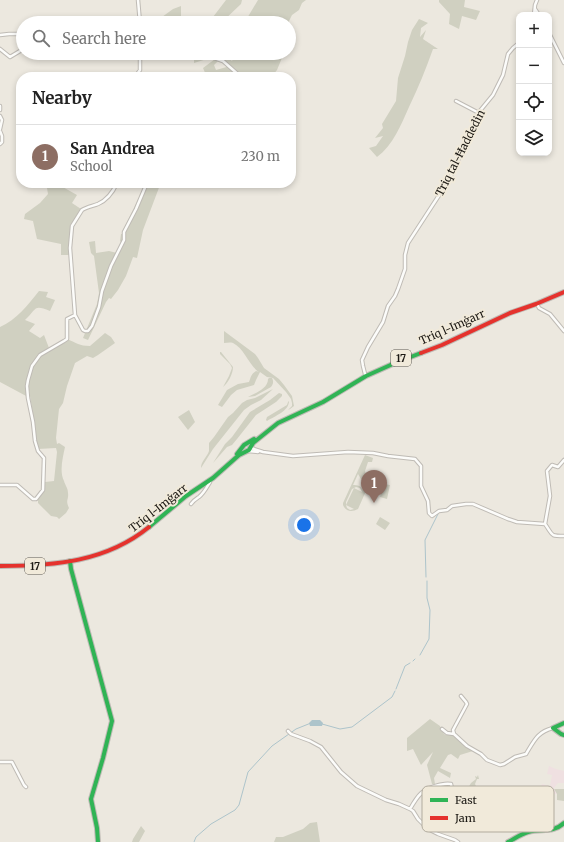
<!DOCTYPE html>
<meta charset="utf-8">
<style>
:root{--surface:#fff;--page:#f2f2f2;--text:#222;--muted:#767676;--line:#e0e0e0;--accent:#db2777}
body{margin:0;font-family:Merriweather,serif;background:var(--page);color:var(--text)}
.controls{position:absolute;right:12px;top:12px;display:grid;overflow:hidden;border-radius:8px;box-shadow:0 2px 6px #0003}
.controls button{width:36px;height:36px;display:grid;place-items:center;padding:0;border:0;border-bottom:1px solid var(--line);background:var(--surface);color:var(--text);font:20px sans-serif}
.you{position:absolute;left:304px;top:525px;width:14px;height:14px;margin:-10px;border:3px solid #fff;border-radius:50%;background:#1a73e8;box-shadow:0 0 0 6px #1a73e833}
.badge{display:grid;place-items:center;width:26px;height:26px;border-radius:50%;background:var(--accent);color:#fff;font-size:13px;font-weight:700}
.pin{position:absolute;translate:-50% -33px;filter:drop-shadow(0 1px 2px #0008)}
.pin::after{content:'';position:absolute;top:21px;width:14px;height:12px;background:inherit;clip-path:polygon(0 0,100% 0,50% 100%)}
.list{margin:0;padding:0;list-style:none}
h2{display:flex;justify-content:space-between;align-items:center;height:52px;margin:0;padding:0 16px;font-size:17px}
h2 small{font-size:13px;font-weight:400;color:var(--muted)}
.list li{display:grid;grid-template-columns:26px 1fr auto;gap:12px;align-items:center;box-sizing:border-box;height:64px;padding:0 16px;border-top:1px solid var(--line)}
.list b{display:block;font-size:15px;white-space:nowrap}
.list p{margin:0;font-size:13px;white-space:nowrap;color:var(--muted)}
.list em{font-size:13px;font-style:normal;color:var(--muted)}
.icon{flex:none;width:22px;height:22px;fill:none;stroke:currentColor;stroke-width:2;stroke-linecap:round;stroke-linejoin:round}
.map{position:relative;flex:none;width:564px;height:842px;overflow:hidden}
.search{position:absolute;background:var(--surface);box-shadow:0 2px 6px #0003;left:16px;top:16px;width:280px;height:44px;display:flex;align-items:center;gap:10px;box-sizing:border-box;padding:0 14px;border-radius:22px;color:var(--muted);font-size:15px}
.panel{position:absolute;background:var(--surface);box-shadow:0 2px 6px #0003;left:16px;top:72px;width:280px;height:116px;border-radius:16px}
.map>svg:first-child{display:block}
.industrial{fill:#efe0e1}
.green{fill:#d0d0c1;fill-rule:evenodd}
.water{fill:#adc4cb}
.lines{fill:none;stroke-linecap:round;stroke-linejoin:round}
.stream{stroke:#adc4cb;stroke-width:1}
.street-casing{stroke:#bfbbb5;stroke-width:4.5}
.fast-casing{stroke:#bfbbb5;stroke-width:6}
.jam-casing{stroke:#bfbbb5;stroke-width:6}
.street{stroke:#fcfcfa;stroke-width:2.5}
.fast{stroke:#30b455;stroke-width:4}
.jam{stroke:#e5322d;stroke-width:4}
.labels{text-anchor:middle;stroke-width:4;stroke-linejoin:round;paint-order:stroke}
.shield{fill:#f1eada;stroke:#5b574f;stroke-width:1}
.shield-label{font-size:10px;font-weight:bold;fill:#1b1813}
.street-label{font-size:11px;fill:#1b1813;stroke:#f1eada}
.key{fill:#f1eada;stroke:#b1ab9e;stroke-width:1}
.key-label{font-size:11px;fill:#1b1813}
</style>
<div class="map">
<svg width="564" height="842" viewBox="0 0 564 842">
<rect width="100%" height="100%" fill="#ece8df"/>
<path class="industrial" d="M549,766L556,769L564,771V783H558L554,788L557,794L539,793L542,784L550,786L552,775L547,774Z"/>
<path class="green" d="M226,0H242L241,4L221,23H207L213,17Z
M258,0H306L302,3L299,10L292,15L288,23H250L246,20Z
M439,0H465L464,7L480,11L476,20L462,16L459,29L449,24L450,14L439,2Z
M181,6V19L187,23H165L162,17L173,9Z
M419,19L428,23L421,28L420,37L426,30L423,39L438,49H433C426,69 418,88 409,107C401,125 393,145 377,157L369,148L376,146L383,136L375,138L383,128L382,124L396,101L398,78L405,56L408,42L412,30Z
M175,53H196L210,58L194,63V57Z
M232,53H284L277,70L271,77H202L206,75L203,68L215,59L219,60L214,65L216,70L230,66L224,60L227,57L232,61L233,59L231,57Z
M52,183H60L61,186L77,195L72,203L81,209L78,215L70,225V255H61V244L37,239L33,221L24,219L25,214L40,203L48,194L47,188Z
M145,183H162L160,185L143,230L137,258L133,257L126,276L118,290L111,299L109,298L106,302L88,340L83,338L97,304L99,293L94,256L91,253L89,242L95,241L96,253L109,251L117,253L122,243L120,241L121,234H123L122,232L145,186Z
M39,291L48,292L46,297L55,300L50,311C33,304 37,309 25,320L35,324L29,331L40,338L44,335L49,348L39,354L32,366L26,383L28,397L0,382V327C16,320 28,305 39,291Z
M224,331L255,354L258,358L264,368L279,379L284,385L292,396L294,406L290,409L288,410L292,406V403L291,399L286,392L273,378L267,377L260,372L256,380L254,385L237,390L231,395L222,407L218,405L227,390L238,384L249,382C251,377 251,374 256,371L259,372C250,367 244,348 233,343C230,342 227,343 224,343Z
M105,333L111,337L115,343L98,355L93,358L87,356L75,363L67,386L63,403L59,409L56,438L57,444L59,443L65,447C63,457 59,471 64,481C65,485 68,488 68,493C69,500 65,499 69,508L66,513L59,519L57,517L51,516L38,503V499L44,490L45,482L54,481L57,452L56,448L38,449L35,440L34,420L28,384L33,367L42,353L65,342L67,339C77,343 79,346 90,346Z
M220,352H221L233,367C233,374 228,383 223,387L229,376L232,368L230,364L220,354Z
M269,378H272C274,382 273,384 271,387L255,396L248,397C255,393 268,389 268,379Z
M273,389L261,400L251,405L244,410L213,449L201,468C201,461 207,457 209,451C209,449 209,446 209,443L214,437L228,417L233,413L242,403L247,400L255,398Z
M279,393L282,394V396L276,402L256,415L237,439L232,445L227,447L213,463L225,444L232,437L250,412L270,400Z
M289,401C289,411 275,416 267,421L266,420L267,417L287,405L288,402Z
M189,410L195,422L188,430L178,417Z
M365,455L373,458L372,462H368L365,471L367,478L365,480L361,479L358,474L353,485C358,485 361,486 363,490L364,489L366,491L358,509C352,512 346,512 343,505V503ZM356,487L360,488L362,492L354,488L346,505L354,509L350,510L347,508L346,505V502L352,489Z
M384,484L390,485L387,499L380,497Z
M380,517L390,523L385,530L376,524Z
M430,719L440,726L444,734L446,735H455L464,745V746L473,751L460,755L458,759L451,754L448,755L440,768L451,773L450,778L438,771L434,778L435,784H432L427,765L433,752L421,765L413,749L407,751V738Z
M478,775L479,779H477L475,784L476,786L475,788L479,791H481L482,793L481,794H477L474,792L473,794L469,793L470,790L468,789V788L471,783L476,779L475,776L477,777Z
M554,789H564V801L557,800V794Z
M317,822L320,842H274L276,837H283L303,829L310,823Z
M141,826L145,831L139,842H132L133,839Z"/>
<path class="water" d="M312,720H320L323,723L322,726H310L309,723Z"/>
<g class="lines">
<path class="stream" d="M426,577L425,540L438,514
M420,655L429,639L430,610L427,598V581
M413,661L415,659
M396,689L405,666L410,663
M322,724L340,729L352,727L392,697L395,691
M194,842L196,837L211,824L235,810L239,805L248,772L272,746L296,729L311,723"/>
<defs>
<path id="street" d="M138,0L140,23
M535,9L539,15
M534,15L535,5L537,0
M549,33L564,63
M0,35L9,34H23
M0,49L10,57L20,51
M66,53L71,57
M200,53L223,61L241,77
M135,77L140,70V53
M456,101L479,113
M0,106V110
M0,116L2,120L0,129
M0,131L2,136V142L0,144
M117,183C113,192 107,200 98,204C93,206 87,207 82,210L72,226L70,248L75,315L83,330L85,331H88L92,326L99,307L102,291L111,266L124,240V232L136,209L147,183
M537,304L539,308L550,314L564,331
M365,374L363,366L362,360L368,347L383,322L388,306L395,296L398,289L405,269V255L408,243L449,180L466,143L479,112L493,95L503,75L508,54L513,48L519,43
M251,448L263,452L293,456L348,452L373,453L388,456L415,459L421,466V486L428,501L429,513L432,516L439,511L447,510L452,506L466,504H473L508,519L517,522L545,524
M248,451L258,452
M0,485H17L33,499H36L43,490L44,458L38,451L35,441L33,422L28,398L27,386L28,380L32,366L40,355L64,341L67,339V319L75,315
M191,504C194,500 196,499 199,497C204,493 207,487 210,482L209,480
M545,524L550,496L547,471L552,465L558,467L564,460
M545,524C553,535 549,536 564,536
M442,729L447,733L454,734L467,746L481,754L487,760L500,765L504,764L515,757L526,754C534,741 537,732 553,728
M288,731L291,734L310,741L321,747L341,772L357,786L386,800L399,804L410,809L413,811L418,819L428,829L438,834L455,840L458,842
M454,734L453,730L467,704L466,702L461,696
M0,762H12L24,785L26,787
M410,809C418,795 422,789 439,785C444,784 446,783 451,784L455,803"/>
<path id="fast" d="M237,454L244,445L254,439
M149,527L186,496L213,478L239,455L249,450L253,443L278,423L323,402L366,376L395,363L421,353
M70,561L71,569L112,721L103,758L91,799L97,828L98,842
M564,723L553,728L561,734L564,735
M508,842C514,839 521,834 528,832C542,828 552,834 564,823"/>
<path id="jam" d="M421,353L442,345L510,313L536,304L564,292
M0,566C54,566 106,562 149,527"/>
</defs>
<use href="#street" class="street-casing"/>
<use href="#fast" class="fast-casing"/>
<use href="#jam" class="jam-casing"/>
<use href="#street" class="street"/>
<use href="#fast" class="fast"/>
<use href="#jam" class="jam"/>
</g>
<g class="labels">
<g class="shield">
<rect x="391" y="350" width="20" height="16" rx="3"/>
<rect x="25" y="558" width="20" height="16" rx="3"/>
</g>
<g class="shield-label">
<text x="401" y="362">17</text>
<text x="35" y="570">17</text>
</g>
<g class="street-label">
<text transform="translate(460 153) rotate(-63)" y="4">Triq tal-Ħaddedin</text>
<text transform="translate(452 327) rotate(-24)" y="4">Triq l-Imġarr</text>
<text transform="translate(158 508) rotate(-38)" y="4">Triq l-Imġarr</text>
</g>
</g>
<rect x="422" y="786" width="132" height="46" rx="6" class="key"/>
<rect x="430" y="798" width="18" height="4" fill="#30b455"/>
<rect x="430" y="816" width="18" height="4" fill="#e5322d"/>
<g class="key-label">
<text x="455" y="804">Fast</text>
<text x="455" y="822">Jam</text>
</g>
</svg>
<div class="controls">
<button>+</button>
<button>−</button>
<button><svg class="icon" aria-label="locate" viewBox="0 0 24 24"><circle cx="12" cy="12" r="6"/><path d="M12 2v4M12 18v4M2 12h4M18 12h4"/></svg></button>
<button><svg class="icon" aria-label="layers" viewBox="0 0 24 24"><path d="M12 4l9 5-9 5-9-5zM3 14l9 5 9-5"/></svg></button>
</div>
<div class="you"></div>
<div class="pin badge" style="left:374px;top:503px;background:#8d6e63">1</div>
<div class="search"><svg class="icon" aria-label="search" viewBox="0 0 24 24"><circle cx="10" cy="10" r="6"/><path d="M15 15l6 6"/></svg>Search here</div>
<section class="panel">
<h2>Nearby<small></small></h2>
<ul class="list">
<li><span class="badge" style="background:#8d6e63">1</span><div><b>San Andrea</b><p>School</p></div><em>230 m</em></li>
</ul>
</section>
</div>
